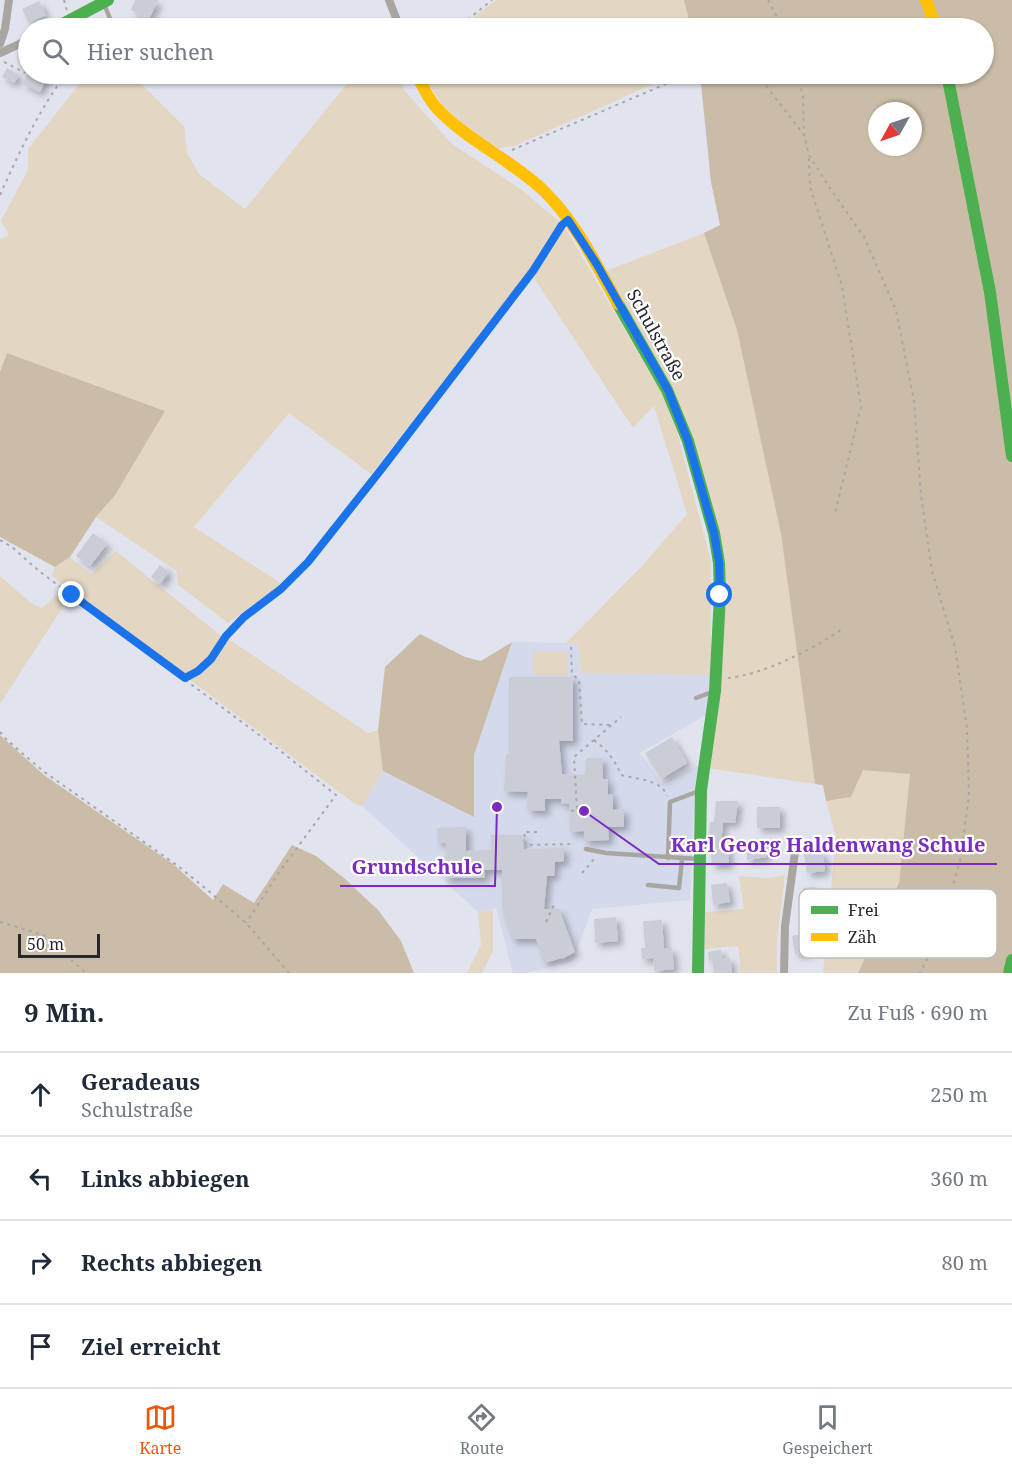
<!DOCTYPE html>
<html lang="de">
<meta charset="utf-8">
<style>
:root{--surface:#fff;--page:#f6f6f7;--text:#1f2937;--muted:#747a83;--line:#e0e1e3;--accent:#ea580c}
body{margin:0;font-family:"Noto Serif",serif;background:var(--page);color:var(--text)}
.compass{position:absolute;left:868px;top:102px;width:54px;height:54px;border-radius:50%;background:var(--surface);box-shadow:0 2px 4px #0004;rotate:230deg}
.scale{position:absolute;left:18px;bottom:15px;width:82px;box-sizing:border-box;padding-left:6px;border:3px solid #26282e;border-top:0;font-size:16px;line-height:21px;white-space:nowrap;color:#26282e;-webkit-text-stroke:4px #fff;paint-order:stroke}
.stop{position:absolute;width:18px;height:18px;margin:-14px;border:4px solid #1a73e8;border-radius:50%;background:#fff}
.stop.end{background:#1a73e8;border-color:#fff;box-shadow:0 2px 6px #0008}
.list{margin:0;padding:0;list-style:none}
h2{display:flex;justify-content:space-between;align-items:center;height:78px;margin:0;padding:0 24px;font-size:26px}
h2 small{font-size:20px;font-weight:400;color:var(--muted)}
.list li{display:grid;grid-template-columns:39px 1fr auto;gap:18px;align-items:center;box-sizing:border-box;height:84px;padding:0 24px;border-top:2px solid var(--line)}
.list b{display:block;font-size:22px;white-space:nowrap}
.list p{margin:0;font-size:20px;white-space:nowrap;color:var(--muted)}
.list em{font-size:20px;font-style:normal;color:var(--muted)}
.icon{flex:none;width:33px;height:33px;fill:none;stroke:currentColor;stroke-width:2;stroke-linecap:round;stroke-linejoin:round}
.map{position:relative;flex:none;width:1012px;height:973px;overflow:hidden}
.search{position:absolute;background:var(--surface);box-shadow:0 2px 4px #0004;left:18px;right:18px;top:18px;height:66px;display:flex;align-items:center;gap:15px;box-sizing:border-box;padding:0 21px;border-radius:33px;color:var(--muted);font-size:22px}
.sheet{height:414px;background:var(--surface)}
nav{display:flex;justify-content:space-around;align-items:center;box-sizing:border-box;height:84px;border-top:2px solid var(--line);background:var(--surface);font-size:16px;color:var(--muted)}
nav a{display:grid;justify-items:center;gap:3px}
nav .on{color:var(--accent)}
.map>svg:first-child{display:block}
.built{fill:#d4d9eb}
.green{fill:#e3d6c3}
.forest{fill:#cabca6;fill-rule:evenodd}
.building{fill:#cacdd5;filter:url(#shadow)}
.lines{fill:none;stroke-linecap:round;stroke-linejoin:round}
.path{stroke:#a9a8a7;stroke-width:2;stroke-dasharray:3 4.5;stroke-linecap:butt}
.lane{stroke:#a9a6a2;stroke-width:4.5}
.street{stroke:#a9a6a2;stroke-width:8}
.fast{stroke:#4caf50;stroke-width:12}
.slow{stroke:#ffc107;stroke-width:12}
.route{stroke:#1a73e8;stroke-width:8}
.labels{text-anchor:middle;stroke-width:4.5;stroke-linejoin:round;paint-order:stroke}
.street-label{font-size:18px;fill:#26282e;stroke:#fff}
.key{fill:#fff;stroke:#bebec0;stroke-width:1.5}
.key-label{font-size:16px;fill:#26282e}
.leader{fill:none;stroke:#7b2cbf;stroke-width:2}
.callout-dot{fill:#7b2cbf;stroke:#fff;stroke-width:2}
.callout-label{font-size:20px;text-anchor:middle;font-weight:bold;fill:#7b2cbf;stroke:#fff;stroke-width:4.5;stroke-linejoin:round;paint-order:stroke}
</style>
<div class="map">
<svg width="1012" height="973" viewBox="0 0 1012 973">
<defs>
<filter id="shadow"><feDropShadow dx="4.5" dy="4.5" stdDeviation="3" flood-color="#0004"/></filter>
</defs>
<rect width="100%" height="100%" fill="#e1e4ee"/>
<path class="built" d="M512,642L578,643L581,673L711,675L706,715L640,753L661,783L699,765L694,804L690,900L592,909L573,961L525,973H513L496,908L478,912L362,806L383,771L474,816V755Z"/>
<path class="green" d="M496,0H684L691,28H457L464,25Z
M87,74H104L140,83L184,126L187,153L199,174L245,209L355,74H400L404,90L452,144L522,190L561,223L531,271L371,474L289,413L194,527L282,584L228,623L178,585L177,571L96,517L115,494L165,411L7,353L0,372V239L9,235L1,221L28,170V149Z
M422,74H676L514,146L498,148L465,126L441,103Z
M564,226L663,395L677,432L711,561V675L581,673L578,644H565L643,565L687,514L654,406L633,428L534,278Z
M704,233L737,330L781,534L815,784L707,768L724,609L690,438L606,271Z
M116,551L220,635L233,642L368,733L378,730L383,771L362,806L355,804L52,576L55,567L70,557L91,574Z
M0,576L31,603L42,608L57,595L68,599L0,704Z
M533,652H568V675H533Z
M863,770L910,774L899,884L858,973H823L836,837L826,801L851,797Z
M785,875L777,940V973H741L738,946L705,949V912L744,909L739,876L768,878Z
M493,910V951L482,973H467L481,945L478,912Z"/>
<path class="forest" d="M684,0H1012V973H858L899,883L910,774L863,770L851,797L826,801L823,785L815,784L781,534L737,330L704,233L720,225L711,182L700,74H984V28H691ZM877,111H913V147H877Z
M7,353L165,411L115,495L96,517L70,557L55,567L0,537V372Z
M420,634L465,657L481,661L512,642L474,755V817L383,771L378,730L385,667Z
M0,735L44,775L173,864L213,900L223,884L254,903L292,845L316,856L344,878L378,910L401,941L414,973H0Z"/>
<path class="building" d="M135,0H158L145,28H130L139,14L131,10Z
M39,1L46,15L29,23L22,9Z
M7,68L19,75L14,83L2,77Z
M27,74H48L40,92L22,84Z
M93,533L107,544L90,566L76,556Z
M160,565L169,572L160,584L151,577Z
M509,677H573V741H559L562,774L585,775L586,758H602L603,779H608V795L613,794V810L624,809V827H608L609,840L584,841V831L570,832L569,804H562L561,799H545V811L527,810L528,792L504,791L506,755H509Z
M672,737L687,763L661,779L645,753Z
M716,801H738L735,823L723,822L721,846H728L729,864L712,865L709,832L710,822H714Z
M757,807H780V828H757Z
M466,827V851L491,850V835H522L524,849L564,848V861L555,862L554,876H547L544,909H559L575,952L562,959V958L544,963L536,939H512L502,909V870H484L485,878H445L446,843H438L437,828Z
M764,839L767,857L747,860V841Z
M823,852L825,871L807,873L804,854Z
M727,883L730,902L713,905L711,885Z
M815,887L821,918L803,920L800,898H804L803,888Z
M616,917L618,941L595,943L594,919Z
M662,920L664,949L672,948L674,969L654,971L653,958L642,959L641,948H645L643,921Z
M808,933L811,952L795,954L792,936Z
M721,950L722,959L730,958L732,973H714L712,960L709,961L708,952Z"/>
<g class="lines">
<path class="path" d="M64,0L67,11
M768,0L783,28
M447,28L466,21L492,0
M4,62L25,73
M757,74L804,135
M797,74L803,96L804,135L809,155L829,187L864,237L896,310L914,401L921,495L932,571L955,647L967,728L969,795L960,861L938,937L920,973
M512,150L689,74
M809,158L810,187L842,286L861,407L835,513
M0,195C19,153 38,111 66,74
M0,540L12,547L39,571L278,749L336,795L280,871L246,923
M571,647L572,674L579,680L582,724L611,725
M185,678L198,671L211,659L226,636L244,617L281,589L308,562L380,471L533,271L561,229
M728,678C762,675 814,649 842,629
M0,732L7,740L43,771L178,866L211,893L246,923L289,973
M594,740C607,750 615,760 621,775L649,781L662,787L667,796
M571,811L577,810L574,757L621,717
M537,832H524L526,845L570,844
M582,873L594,859
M0,922L43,935L86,973
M546,922L555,903"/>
<path class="lane" d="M104,4L114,28
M696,698L712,692
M586,849L606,853L699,859
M668,858L670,802L699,791
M648,885L679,888L682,859"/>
<path class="street" d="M389,0L400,28
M0,44L5,29L9,0
M0,53L28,40
M784,973L785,926L796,845"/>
<path class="fast" d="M55,28L108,0
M947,74L990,292L1012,456
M618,304L667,390L688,441L714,533L719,563L720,595L715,691L701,790L698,973
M1009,973L1012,960"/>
<path class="slow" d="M926,0L936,28
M416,74C422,84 427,97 435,106C463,138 510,159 543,190C576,222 596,264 618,304"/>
</g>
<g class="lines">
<path class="route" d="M72,595L185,678L198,671L211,659L226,636L244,617L281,589L308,562L380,471L533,271L562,225L568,220L596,263L668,390L688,441L714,533L719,562L720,595"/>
</g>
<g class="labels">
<g class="street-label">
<text transform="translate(656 335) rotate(61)" y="6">Schulstraße</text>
</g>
</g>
<rect x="799" y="889" width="198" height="69" rx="9" class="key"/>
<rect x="811" y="906" width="27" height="8" fill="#4caf50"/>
<rect x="811" y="933" width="27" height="8" fill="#ffc107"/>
<g class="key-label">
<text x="848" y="916">Frei</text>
<text x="848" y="943">Zäh</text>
</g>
<path class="leader" d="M584 811L659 864H997M497 807L495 886H340"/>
<g class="callout-dot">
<circle cx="584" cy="811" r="6"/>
<circle cx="497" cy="807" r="6"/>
</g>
<g class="callout-label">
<text x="828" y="852">Karl Georg Haldenwang Schule</text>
<text x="417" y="874">Grundschule</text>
</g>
</svg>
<svg class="compass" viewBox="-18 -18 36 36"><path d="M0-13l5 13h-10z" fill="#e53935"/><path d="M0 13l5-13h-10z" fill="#747a83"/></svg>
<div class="scale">50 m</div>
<div class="stop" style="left:720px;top:595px"></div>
<div class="stop end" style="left:72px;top:595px"></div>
<div class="search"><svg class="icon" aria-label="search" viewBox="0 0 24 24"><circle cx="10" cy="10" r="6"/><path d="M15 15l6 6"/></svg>Hier suchen</div>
</div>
<section class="sheet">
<h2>9 Min.<small>Zu Fuß · 690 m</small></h2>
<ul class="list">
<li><svg class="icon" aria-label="ahead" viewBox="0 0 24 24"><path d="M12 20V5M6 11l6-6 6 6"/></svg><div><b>Geradeaus</b><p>Schulstraße</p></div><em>250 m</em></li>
<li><svg class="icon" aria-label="left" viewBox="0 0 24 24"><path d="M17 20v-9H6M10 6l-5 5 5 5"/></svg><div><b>Links abbiegen</b></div><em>360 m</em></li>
<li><svg class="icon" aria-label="right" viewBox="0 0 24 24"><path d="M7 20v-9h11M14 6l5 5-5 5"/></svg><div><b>Rechts abbiegen</b></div><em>80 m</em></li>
<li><svg class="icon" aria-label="arrive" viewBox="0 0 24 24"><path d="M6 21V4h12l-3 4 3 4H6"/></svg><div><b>Ziel erreicht</b></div></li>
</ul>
</section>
<nav>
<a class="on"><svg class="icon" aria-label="map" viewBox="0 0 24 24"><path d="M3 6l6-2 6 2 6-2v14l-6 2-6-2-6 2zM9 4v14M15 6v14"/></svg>Karte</a>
<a><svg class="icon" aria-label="directions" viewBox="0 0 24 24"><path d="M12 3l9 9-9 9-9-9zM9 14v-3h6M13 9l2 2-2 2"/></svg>Route</a>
<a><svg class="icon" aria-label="saved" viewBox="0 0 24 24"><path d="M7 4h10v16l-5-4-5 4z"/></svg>Gespeichert</a>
</nav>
